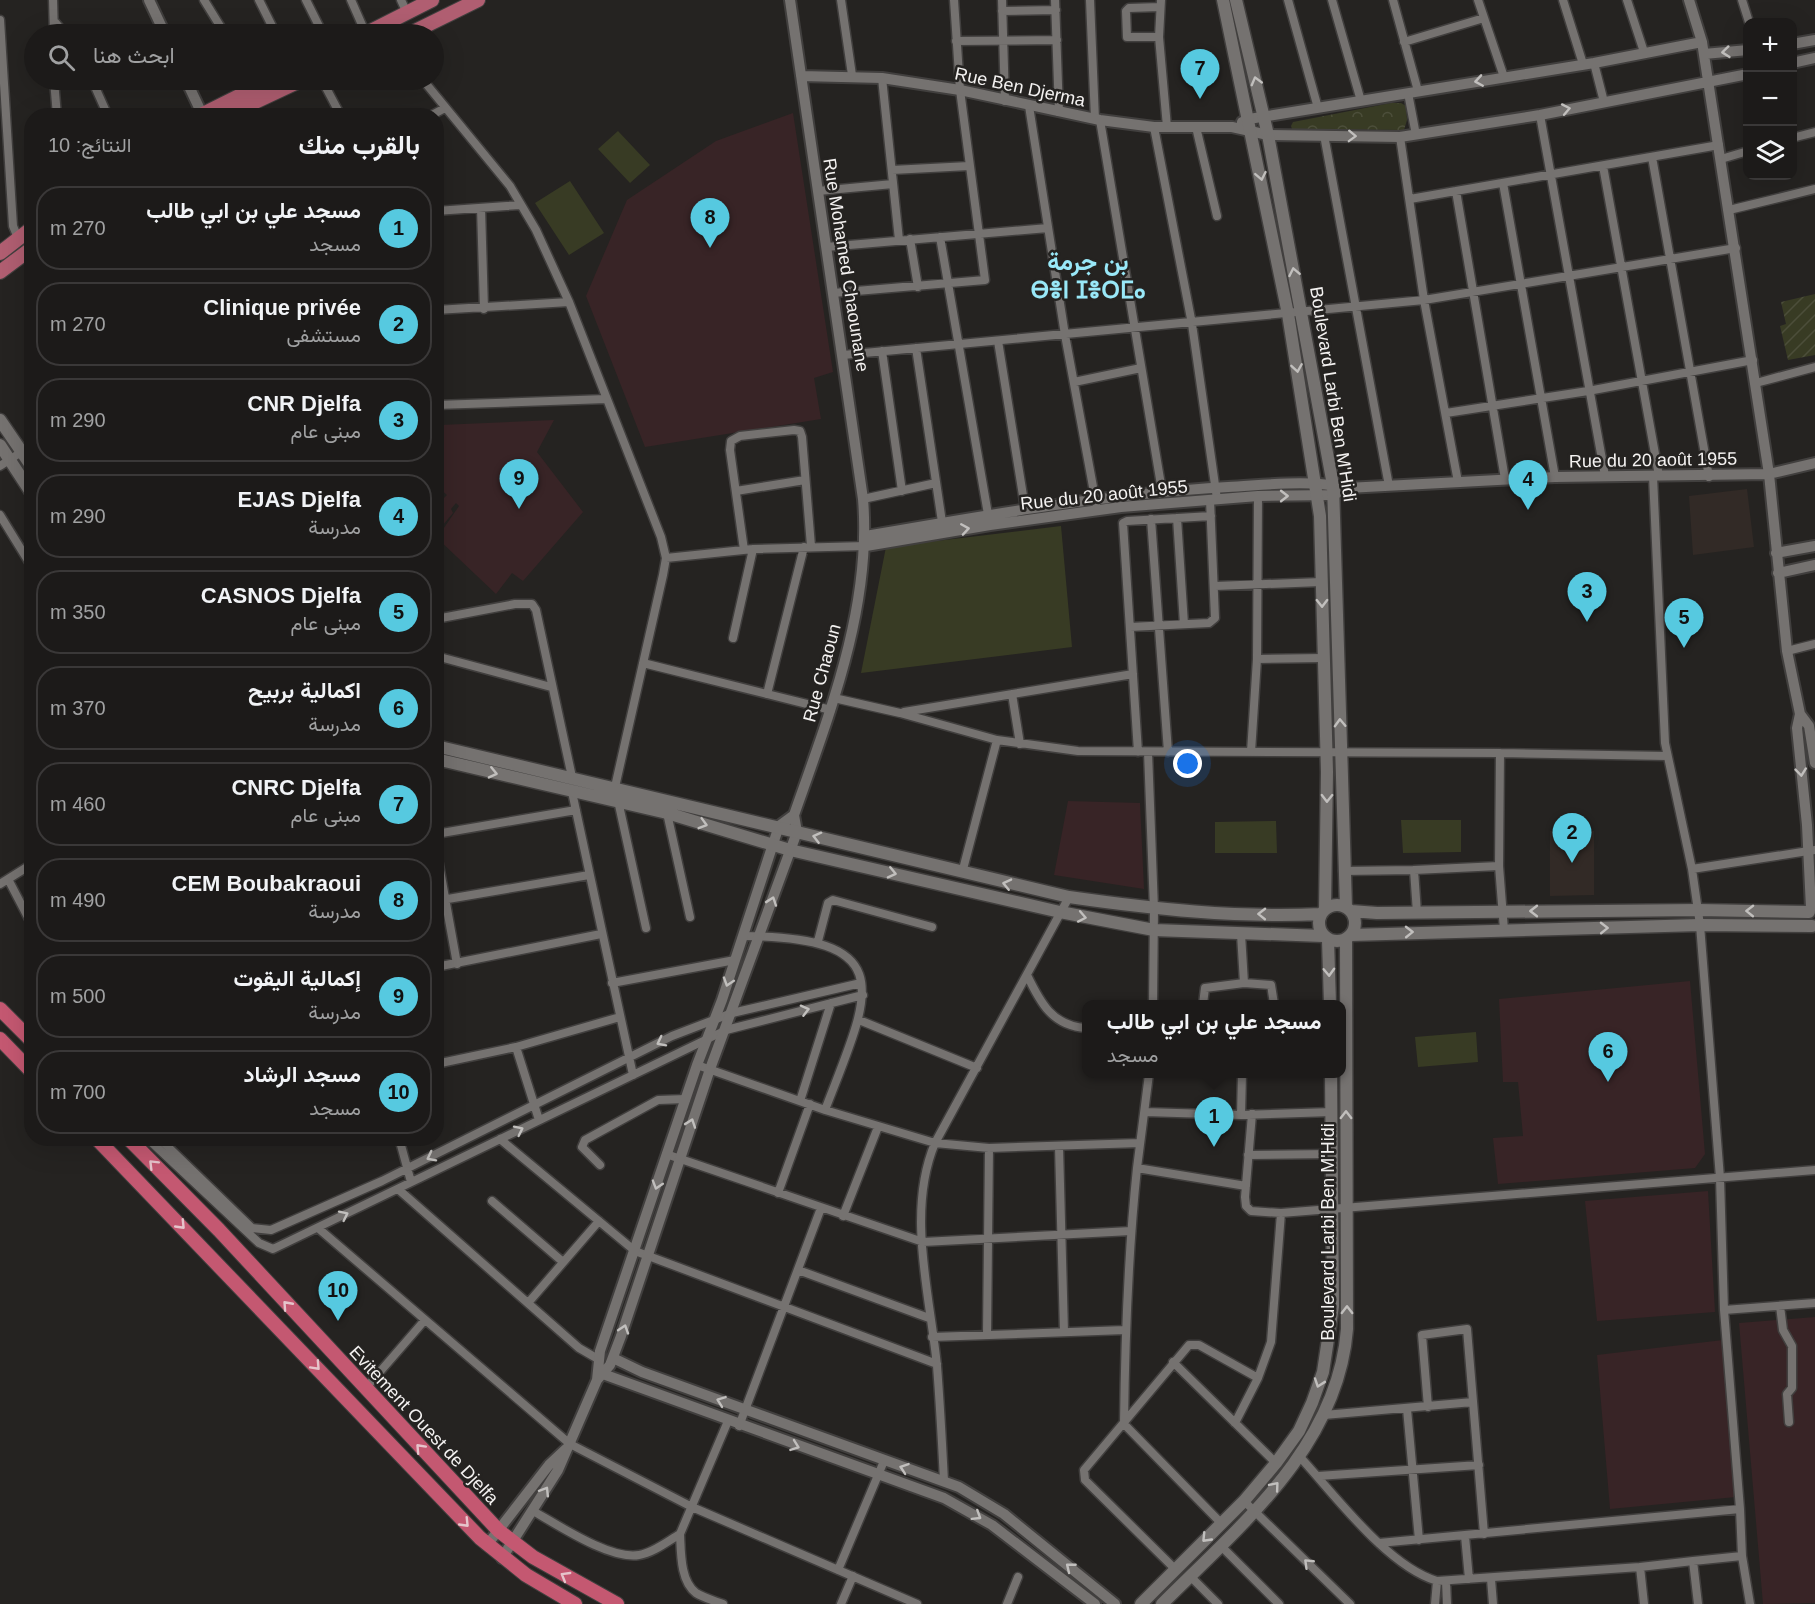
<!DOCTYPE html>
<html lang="ar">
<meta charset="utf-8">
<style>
:root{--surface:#1c1a19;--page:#252322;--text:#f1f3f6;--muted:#a0a1a2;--line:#3a3838;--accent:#56c9e0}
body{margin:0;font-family:Arial,Vazirmatn,"Noto Sans Tifinagh",sans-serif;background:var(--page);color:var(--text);direction:rtl}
.controls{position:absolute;right:18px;top:18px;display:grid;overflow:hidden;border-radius:12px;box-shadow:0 6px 24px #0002}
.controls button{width:54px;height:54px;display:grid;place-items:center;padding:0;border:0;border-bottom:2px solid var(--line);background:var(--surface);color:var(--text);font:30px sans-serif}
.you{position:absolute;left:1188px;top:764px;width:21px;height:21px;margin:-15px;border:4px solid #fff;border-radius:50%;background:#1a73e8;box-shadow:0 0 0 9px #1a73e833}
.badge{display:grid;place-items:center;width:39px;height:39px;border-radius:50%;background:var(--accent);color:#111;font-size:20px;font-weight:700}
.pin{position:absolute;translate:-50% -50px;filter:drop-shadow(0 2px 3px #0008)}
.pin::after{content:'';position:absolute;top:32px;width:21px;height:18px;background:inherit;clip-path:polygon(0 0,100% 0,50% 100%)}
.popup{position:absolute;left:1082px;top:1000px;width:264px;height:78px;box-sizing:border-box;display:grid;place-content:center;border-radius:12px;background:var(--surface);filter:drop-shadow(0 2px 4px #0005);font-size:20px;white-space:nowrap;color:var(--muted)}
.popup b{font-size:22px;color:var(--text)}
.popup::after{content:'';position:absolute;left:50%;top:100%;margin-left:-12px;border:12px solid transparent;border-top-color:var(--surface)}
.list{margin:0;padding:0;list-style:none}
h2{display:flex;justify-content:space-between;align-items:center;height:78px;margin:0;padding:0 24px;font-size:26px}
h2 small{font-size:20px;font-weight:400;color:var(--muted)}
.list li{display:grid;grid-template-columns:39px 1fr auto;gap:18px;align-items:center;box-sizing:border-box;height:84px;margin:0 12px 12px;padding:0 12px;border:2px solid var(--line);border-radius:24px}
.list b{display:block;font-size:22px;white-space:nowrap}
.list p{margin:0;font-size:20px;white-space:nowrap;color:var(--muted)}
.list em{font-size:20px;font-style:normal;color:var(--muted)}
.icon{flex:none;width:33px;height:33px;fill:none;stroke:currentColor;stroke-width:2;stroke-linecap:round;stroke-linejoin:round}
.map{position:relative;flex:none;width:1815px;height:1604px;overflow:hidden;direction:ltr}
.search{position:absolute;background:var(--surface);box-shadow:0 6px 24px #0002;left:24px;top:24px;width:420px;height:66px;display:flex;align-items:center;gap:15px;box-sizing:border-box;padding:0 21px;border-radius:33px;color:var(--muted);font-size:22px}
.panel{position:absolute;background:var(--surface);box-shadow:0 6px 24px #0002;left:24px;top:108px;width:420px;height:1038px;border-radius:24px;direction:rtl}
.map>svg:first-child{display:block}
.built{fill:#322a26}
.education{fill:#382426}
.park{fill:url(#park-crowns)}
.garden{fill:url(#garden-furrows)}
.pitch{fill:#383b24}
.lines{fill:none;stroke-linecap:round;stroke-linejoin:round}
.minor-casing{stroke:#413f3e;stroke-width:11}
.tertiary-casing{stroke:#413f3e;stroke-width:14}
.secondary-casing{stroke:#413f3e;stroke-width:15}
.primary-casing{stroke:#413f3e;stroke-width:16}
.trunk-casing{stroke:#413f3e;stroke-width:16}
.minor{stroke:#757270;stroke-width:8}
.tertiary{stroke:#757270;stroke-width:10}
.secondary{stroke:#757270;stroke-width:12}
.primary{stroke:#b05e71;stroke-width:14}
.trunk{stroke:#c45871;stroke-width:14}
.oneway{stroke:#c1bfbd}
.oneway2{stroke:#e6c4cb}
.labels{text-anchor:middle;stroke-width:5;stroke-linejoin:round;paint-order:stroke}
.street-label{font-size:18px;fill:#f4f2f1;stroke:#252321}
.district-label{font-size:24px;font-weight:bold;fill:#99e8f8;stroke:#252321}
</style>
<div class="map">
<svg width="1815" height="1604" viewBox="0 0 1815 1604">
<defs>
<pattern id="park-crowns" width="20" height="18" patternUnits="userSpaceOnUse" patternTransform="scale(1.5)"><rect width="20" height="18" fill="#383b24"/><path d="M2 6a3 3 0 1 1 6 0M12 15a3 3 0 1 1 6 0" fill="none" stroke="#4c4e3a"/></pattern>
<pattern id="garden-furrows" width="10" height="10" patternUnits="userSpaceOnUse" patternTransform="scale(1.5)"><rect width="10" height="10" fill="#383b24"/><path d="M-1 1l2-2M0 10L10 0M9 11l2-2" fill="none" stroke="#4c4e3a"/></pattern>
</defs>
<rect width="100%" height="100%" fill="#252321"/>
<path class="built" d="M1747,489L1754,547L1693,555L1689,496Z
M1550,831H1594V895L1550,896Z"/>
<path class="education" d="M793,113L833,372L814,378L821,419L645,447L586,296L627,200L716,141Z
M554,420L537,452L583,512L523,581L512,573L496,594L437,538L459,506L456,503L451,509L453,513L437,532V493L443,499L447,495L437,486V467L441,463L440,425Z
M1068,801L1140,803L1144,889L1054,875Z
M1690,981L1705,1154L1695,1168L1498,1184L1493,1138L1523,1136L1518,1082H1503L1499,999Z
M1708,1191L1715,1312L1597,1321L1585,1201Z
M1815,1317V1603L1763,1604L1739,1323Z
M1723,1340L1736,1497L1610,1509L1597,1355Z"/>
<path class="park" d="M1391,103H1401L1406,106L1407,120L1404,130L1292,129L1291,126L1293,122Z"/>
<path class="garden" d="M1815,294V355L1788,360L1780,326L1786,324L1781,302Z"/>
<path class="pitch" d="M618,131L650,165L630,183L598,149Z
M570,181L604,233L569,255L535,203Z
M1061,526L1072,647L861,673L886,547Z
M1401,820H1461V852L1403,853Z
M1276,821L1277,853H1215V822Z
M1476,1032L1478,1062L1418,1067L1415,1037Z"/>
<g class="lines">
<defs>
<path id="minor" d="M53,0L54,34
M204,0L225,34
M259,0L276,34
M306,0L323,34
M351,0L366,34
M401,0L407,13
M841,0L852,75
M1002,0L1005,101
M1055,0L1059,112
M1090,0L1095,119
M1161,0L1159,37L1167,127
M1288,0L1318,108
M1332,0L1361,101
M1393,0L1418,91
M1478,0L1504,77
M1563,0L1583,64
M1627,0L1644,52
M1742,0L1749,22
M1002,11L1056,10
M0,20L13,226L18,238
M55,22L65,34
M1159,37H1127L1126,11L1129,8L1160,7
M956,41L1057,40
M1404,42L1484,18
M1594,63L1604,102
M882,78L899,240
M54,80L57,116
M92,80L108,116
M322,80L341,116
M423,80L510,186L536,230L569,302L661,537L666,558L663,575L615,787L646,928
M1408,93L1416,135
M1029,106L1065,335L1096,503
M1540,115L1605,476
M430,116L445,108
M1100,120L1162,491
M1154,127L1192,324L1217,499
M1196,127L1217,216
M1324,135L1389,486
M1400,137L1424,300L1458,482
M1792,138L1815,132
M1652,157L1709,477
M1721,159L1748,151
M1603,166L1659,476
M892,170L969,166
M1503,183L1555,477
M818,191L893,184
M1456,191L1505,479
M1410,199L1719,145
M481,208L484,309
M1729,210L1815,189
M436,211L520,205
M940,237L989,520
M910,239L918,287
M826,247L1048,228
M436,283L437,310
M833,293L985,280L960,90L954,0
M436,310L569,302
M998,341L1025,508
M916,348L942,522
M882,351L902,491
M843,355L1424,300L1736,248
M1074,382L1141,368
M1756,383L1815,367
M436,405L606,399
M1446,413L1588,391L1753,360
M0,466L32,445
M736,491L805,480
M863,499L936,483
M0,515L32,567
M1177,518L1184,624
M1151,519L1168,752
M744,550L730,450L731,441L740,436L794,430L800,431L802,437L811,546
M666,558L753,549L866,546
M1215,586L1321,582
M436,619L515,604H532L536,610L572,777
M1130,627L1209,623L1215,618L1210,500
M733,638L753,549
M1787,651L1815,644
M436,656L551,687
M1257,659L1323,658
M643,663L831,710
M767,694L804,547
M1012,694L1020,744
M834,698L900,713L997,740L1078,751L1500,753L1667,756
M904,712L1133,674
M1138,752L1123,523L1127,521L1211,516
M1148,752L1154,909L1153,1004
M1251,752L1257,659L1258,496
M1500,753L1499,866L1504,930
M572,792L633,1075
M667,813L690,917
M436,834L576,810
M436,848L457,964
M1692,869L1815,850
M1343,871L1414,870
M962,873L997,740
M8,879L32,925
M0,884L32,864
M436,901L589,875
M1417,913L1414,870L1499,866
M743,936C904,937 869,995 825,1110
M818,941L828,903L833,900L932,927
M436,967L601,934
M1027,975C1040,1002 1052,1026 1086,1028
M612,983L735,960
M1244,983L1271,985L1274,1004
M1203,1004L1205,988L1244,983L1241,934
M859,1020L977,1068
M516,1047L539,1120
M436,1064L516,1047L620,1017
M697,1065L825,1110L935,1143L989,1148L1140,1143
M800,1101L831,1003
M1145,1112L1241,1115L1332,1112
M1252,1114L1245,1197L1246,1206L1251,1211L1281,1213L1815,1170
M1241,1115L1242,1074
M147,1138L259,1243L273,1249L726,1030L863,995
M159,1138L252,1228L271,1230L382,1181L672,1036L732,1013L861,983
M399,1138L411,1182
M500,1139L635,1251L937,1364
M1059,1147L1064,1332
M666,1154L923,1242L1131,1231
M1248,1155L1331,1154
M600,1165L582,1147L585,1140L658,1100L686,1099
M1137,1168L1149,1074
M398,1189L579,1348L598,1359
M778,1193L810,1104
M492,1201L563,1262
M843,1216L878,1127
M318,1228L570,1444L692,1507L917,1604
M798,1270L929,1318
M528,1303L599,1221
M1780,1306L1783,1330L1792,1346V1388L1787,1394L1789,1422
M1724,1310L1815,1303
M987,1335L989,1148
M932,1337L1125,1330
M1173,1362L1276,1463
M365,1389L424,1321
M1428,1407L1422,1335L1467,1329L1484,1534
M1407,1409L1419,1540
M1324,1415L1473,1402
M1235,1423L1258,1378L1271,1342L1281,1213
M739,1426L821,1208
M1300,1457C1335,1495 1387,1566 1437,1581L1435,1604
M1318,1476L1479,1465
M944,1481C942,1442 940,1404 937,1366C930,1294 906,1212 935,1143L1069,897
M1244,1501L1350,1604
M1740,1509L1742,1556L1750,1604
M533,1511C558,1525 610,1560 639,1555C653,1553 668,1541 680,1534
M1221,1523L1124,1424C1125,1338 1128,1254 1137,1168L1246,1186
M1465,1536L1469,1579
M1379,1543L1740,1509L1724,1310L1720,1178L1700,925L1692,869L1665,743L1653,476
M1221,1546L1279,1604
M1693,1561L1742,1556
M1640,1567L1693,1561L1698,1604
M1175,1569L1085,1480L1084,1470L1189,1345H1199L1258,1378
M838,1570L884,1461
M1190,1576L1218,1604
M1491,1579L1493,1604
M1437,1581L1640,1567L1644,1604
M1446,1581L1447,1604
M723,1604C715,1601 704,1598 696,1593C680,1581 681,1552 680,1534L728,1421
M841,1604L853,1576
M1007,1604L1018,1577"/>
<path id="tertiary" d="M149,0L165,34
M1689,0L1702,42L1769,474L1787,651L1800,714L1809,726L1815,763
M1792,44L1815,40
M1704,54L1748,50
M1792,63L1815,58
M801,76L882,78L960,90L1100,120L1154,127H1232L1268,135L1400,137L1540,115L1748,74
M186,80L203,116
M1242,122L1249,119L1594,63L1702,42
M866,536C987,515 1106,494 1228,487C1266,485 1310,479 1347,488L1555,477L1769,474L1815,463
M866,546L990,525L1121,507L1258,496L1334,495L1341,491
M1776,553L1815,546
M1778,573L1815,565
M1800,714L1797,728L1807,825L1811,908
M613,1358L642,1372L959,1487L1004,1514L1115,1604
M603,1374L944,1498L992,1525L1095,1604
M597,1380L600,1351L697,1065L722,1000L773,844L779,826L794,815
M487,1545L549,1465L566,1449
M502,1558L558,1470L597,1380L610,1365L621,1336L710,1069L797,832L794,815C829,715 872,607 863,499L790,0"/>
<path id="secondary" d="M1223,0L1288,314L1320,516L1327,772L1325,909
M1236,0L1268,135L1333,485L1346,907
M0,420L32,467
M0,445L32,494
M436,746L1069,897C1153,909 1236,918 1321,914
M436,759L667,813L790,850L1060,912L1154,930L1323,936
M1319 923a18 18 0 1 1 36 0a18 18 0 1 1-36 0Z
M1351,911L1377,913L1698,910L1809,912
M1351,935L1700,925L1812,926
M1328,940L1330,1004
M1141,1604L1244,1501L1276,1463L1299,1431L1312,1403L1323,1372L1333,1306L1331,1074
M1162,1604C1240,1526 1338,1446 1347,1329L1346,939"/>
<path id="primary" d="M365,34L432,0
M409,34L478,0
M199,116L271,80
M225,116L302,80
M0,253L32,228
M0,272L32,248"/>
<path id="trunk" d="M0,1009L32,1041
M0,1039L32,1072
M96,1138L480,1538L526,1575L575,1604
M128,1138L219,1230L499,1531L533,1557L617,1604"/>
</defs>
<use href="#minor" class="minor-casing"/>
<use href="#tertiary" class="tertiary-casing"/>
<use href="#secondary" class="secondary-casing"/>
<use href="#primary" class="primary-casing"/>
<use href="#trunk" class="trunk-casing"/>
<use href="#minor" class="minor"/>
<use href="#tertiary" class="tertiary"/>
<use href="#secondary" class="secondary"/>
<use href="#primary" class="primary"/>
<use href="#trunk" class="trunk"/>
</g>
<defs><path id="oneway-chevron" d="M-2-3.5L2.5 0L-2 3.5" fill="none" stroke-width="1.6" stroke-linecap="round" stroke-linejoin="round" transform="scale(1.5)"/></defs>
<g class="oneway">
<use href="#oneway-chevron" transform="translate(1726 52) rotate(174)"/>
<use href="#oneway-chevron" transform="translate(1256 81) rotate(-105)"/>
<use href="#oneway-chevron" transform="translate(1479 81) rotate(171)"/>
<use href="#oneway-chevron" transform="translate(1566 109) rotate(-11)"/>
<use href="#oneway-chevron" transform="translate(1352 136) rotate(2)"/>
<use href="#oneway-chevron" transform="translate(1261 176) rotate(79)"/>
<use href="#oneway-chevron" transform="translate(1294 272) rotate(-101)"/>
<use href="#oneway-chevron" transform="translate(1297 368) rotate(81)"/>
<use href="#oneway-chevron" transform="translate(1284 496)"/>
<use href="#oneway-chevron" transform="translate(965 529) rotate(-9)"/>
<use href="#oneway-chevron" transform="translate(1322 603) rotate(89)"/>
<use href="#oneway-chevron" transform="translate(1340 723) rotate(-92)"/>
<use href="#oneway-chevron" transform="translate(1801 772) rotate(84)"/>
<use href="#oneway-chevron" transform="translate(493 773) rotate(13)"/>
<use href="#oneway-chevron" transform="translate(1327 798) rotate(91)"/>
<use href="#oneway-chevron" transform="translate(703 824) rotate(16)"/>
<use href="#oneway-chevron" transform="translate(817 837) rotate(-166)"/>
<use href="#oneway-chevron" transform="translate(892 873) rotate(13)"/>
<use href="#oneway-chevron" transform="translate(1007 884) rotate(-167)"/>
<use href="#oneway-chevron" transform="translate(772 901) rotate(-71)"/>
<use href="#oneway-chevron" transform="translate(1534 911) rotate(180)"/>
<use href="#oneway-chevron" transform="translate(1750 911) rotate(-179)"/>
<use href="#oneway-chevron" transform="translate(1262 914) rotate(-179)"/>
<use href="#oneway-chevron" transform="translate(1082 917) rotate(11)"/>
<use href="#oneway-chevron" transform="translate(1604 928) rotate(-1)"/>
<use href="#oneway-chevron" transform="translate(1409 932) rotate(-1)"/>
<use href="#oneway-chevron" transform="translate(1329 972) rotate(88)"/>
<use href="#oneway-chevron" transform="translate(728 982) rotate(108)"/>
<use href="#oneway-chevron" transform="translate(805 1010) rotate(-14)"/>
<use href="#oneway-chevron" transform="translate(661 1042) rotate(153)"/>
<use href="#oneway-chevron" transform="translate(1346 1115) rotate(-90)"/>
<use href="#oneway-chevron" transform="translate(691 1123) rotate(-71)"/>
<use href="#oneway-chevron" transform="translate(519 1130) rotate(-26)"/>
<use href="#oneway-chevron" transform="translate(431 1157) rotate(153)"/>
<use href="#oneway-chevron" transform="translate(657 1185) rotate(107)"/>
<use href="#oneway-chevron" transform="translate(344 1215) rotate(-26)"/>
<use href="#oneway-chevron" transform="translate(1347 1310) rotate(-90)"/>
<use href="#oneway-chevron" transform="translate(624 1329) rotate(-72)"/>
<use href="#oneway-chevron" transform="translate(1319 1383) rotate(109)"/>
<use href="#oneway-chevron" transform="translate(721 1401) rotate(-160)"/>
<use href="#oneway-chevron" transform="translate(795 1446) rotate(20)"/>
<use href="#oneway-chevron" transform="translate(904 1468) rotate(-161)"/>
<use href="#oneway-chevron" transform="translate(1275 1486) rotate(-50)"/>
<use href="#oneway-chevron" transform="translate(545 1491) rotate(-58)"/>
<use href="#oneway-chevron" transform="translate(977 1516) rotate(32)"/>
<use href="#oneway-chevron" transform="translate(1206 1538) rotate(134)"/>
<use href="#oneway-chevron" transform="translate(1308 1563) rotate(-136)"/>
<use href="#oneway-chevron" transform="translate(1070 1567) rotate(-141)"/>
</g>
<g class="oneway2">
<use href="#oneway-chevron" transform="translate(153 1164) rotate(-135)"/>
<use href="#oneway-chevron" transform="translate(181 1225) rotate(46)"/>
<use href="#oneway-chevron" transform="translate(287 1305) rotate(-132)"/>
<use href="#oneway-chevron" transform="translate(316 1366) rotate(47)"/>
<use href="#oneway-chevron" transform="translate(420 1448) rotate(-133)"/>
<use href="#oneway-chevron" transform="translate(465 1523) rotate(46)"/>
<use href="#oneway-chevron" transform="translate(565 1576) rotate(-150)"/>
</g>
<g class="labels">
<g class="street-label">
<text transform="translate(1020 87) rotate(12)" y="6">Rue Ben Djerma</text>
<text transform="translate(846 265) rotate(81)" y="6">Rue Mohamed Chaounane</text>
<text transform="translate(1333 394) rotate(81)" y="6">Boulevard Larbi Ben M'Hidi</text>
<text transform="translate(1653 460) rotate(-1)" y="6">Rue du 20 août 1955</text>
<text transform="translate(1104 495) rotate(-6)" y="6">Rue du 20 août 1955</text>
<text transform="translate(822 673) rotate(-75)" y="6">Rue Chaoun</text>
<text transform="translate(1328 1232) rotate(-90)" y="6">Boulevard Larbi Ben M'Hidi</text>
<text transform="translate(424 1425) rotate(47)" y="6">Evitement Ouest de Djelfa</text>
</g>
<g class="district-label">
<text x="1088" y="270">بن جرمة<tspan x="1088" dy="28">ⴱⴻⵏ ⵊⴻⵔⵎⴰ</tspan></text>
</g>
</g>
</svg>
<div class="controls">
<button>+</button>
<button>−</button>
<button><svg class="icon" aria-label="layers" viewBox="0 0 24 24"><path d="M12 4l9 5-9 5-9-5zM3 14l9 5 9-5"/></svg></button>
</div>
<div class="you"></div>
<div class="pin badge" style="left:1214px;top:1147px">1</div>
<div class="popup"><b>مسجد علي بن ابي طالب</b>مسجد</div>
<div class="pin badge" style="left:1572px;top:863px">2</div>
<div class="pin badge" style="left:1587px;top:622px">3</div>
<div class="pin badge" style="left:1528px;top:510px">4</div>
<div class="pin badge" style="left:1684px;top:648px">5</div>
<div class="pin badge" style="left:1608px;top:1082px">6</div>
<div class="pin badge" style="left:1200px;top:99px">7</div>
<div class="pin badge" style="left:710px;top:248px">8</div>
<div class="pin badge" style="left:519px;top:509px">9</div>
<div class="pin badge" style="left:338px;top:1321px">10</div>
<div class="search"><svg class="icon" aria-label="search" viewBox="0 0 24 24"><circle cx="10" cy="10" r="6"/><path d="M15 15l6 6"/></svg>ابحث هنا</div>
<section class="panel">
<h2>بالقرب منك<small>النتائج: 10</small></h2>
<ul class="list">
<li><span class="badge">1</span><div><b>مسجد علي بن ابي طالب</b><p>مسجد</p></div><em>270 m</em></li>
<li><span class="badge">2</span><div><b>Clinique privée</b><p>مستشفى</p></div><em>270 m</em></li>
<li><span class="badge">3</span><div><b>CNR Djelfa</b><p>مبنى عام</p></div><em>290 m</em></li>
<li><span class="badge">4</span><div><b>EJAS Djelfa</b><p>مدرسة</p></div><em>290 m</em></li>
<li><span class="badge">5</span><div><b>CASNOS Djelfa</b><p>مبنى عام</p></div><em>350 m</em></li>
<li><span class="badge">6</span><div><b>اكمالية بربيح</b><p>مدرسة</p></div><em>370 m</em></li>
<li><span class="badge">7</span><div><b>CNRC Djelfa</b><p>مبنى عام</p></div><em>460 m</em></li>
<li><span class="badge">8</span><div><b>CEM Boubakraoui</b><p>مدرسة</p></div><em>490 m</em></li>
<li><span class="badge">9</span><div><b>إكمالية اليقوت</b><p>مدرسة</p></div><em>500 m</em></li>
<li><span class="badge">10</span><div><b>مسجد الرشاد</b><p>مسجد</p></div><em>700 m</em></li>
</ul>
</section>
</div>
